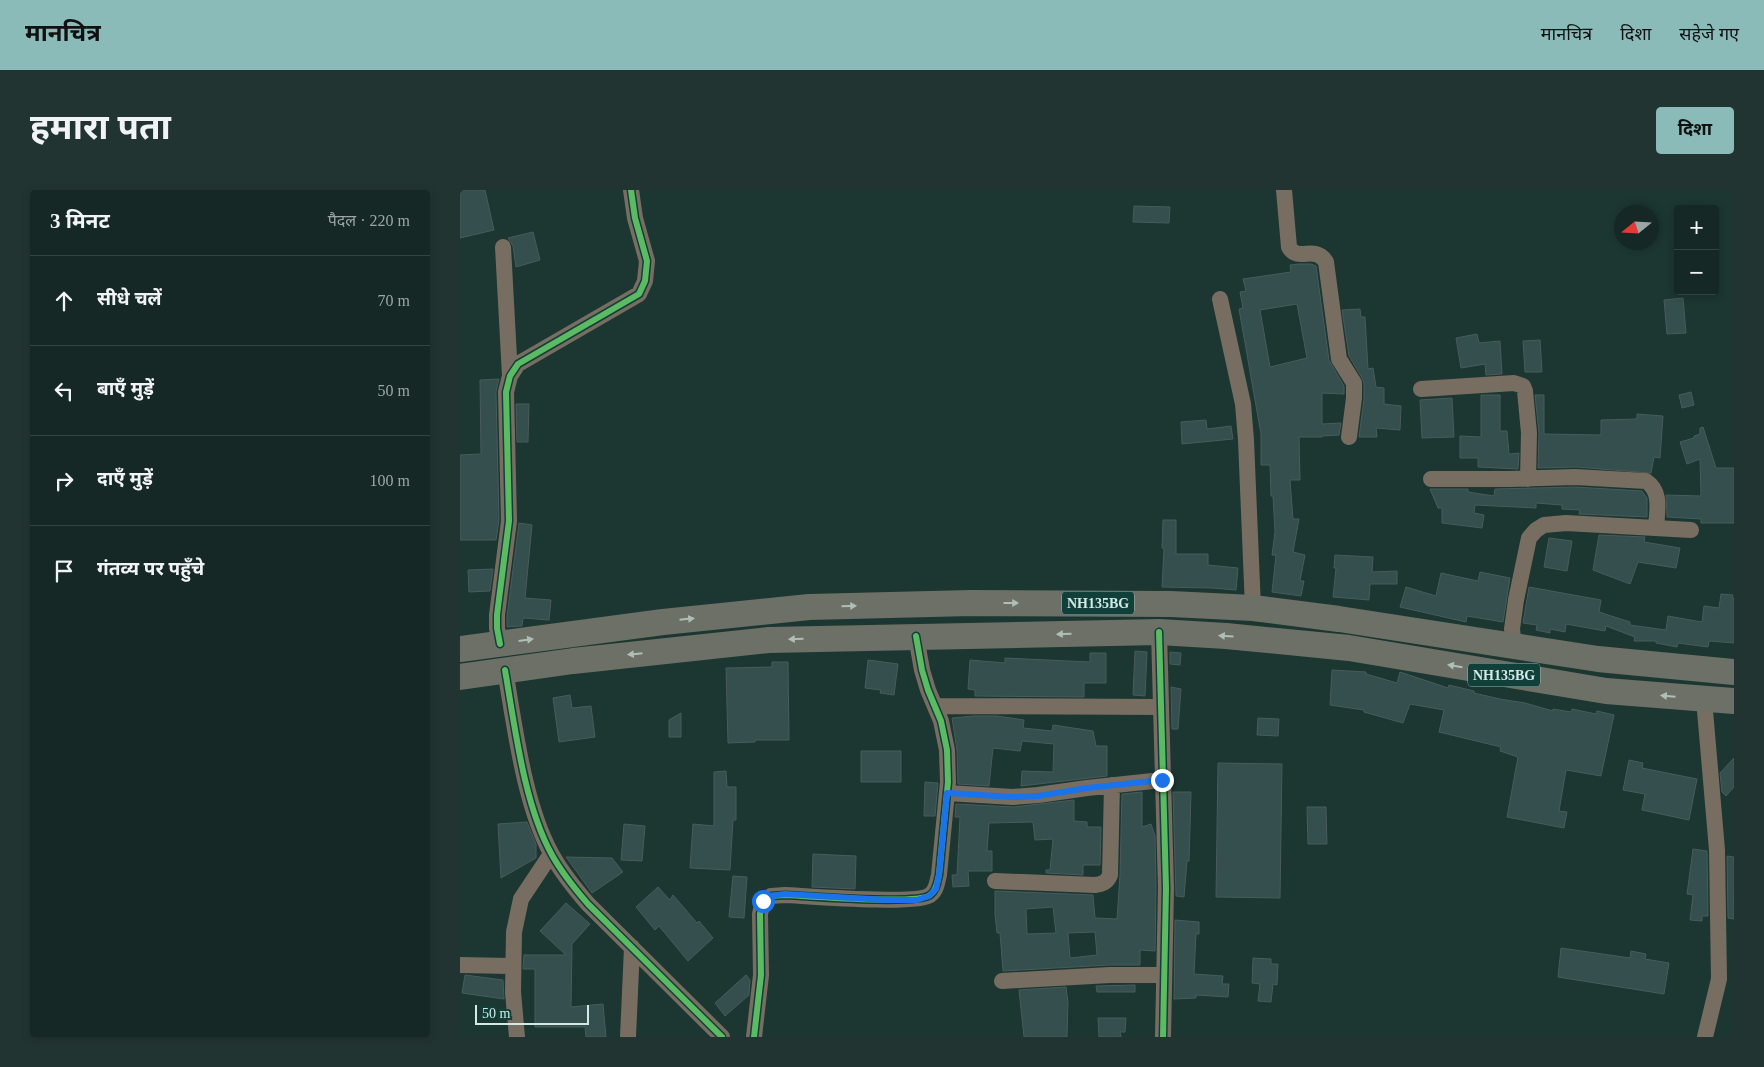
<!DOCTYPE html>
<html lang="hi">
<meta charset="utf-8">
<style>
:root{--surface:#152826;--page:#223432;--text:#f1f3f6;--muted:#9da6a7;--line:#344443;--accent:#8bbbb9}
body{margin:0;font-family:"Times New Roman","Noto Sans Devanagari",serif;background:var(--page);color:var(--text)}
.controls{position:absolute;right:15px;top:15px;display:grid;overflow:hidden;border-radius:5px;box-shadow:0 2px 8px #0003}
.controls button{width:45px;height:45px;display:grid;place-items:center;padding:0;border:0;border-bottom:1px solid var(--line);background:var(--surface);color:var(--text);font:25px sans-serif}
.compass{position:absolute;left:1154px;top:15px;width:45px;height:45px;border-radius:50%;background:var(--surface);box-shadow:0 2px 8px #0003;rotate:252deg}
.scale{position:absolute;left:15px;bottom:12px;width:114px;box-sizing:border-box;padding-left:5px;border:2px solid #d2e9e4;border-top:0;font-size:14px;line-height:18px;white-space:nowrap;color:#d2e9e4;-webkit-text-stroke:4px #11403a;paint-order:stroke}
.stop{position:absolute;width:15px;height:15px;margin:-11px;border:4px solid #1a73e8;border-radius:50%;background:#fff}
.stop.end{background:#1a73e8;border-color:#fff;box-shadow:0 1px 5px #0008}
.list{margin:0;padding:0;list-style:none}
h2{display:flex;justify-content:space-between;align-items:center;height:65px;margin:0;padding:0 20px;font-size:21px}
h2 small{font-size:16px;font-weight:400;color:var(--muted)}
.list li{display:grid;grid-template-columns:32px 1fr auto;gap:15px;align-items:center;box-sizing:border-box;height:90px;padding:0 20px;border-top:1px solid var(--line)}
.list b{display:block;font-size:19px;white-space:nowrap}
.list em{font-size:16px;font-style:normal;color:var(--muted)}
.icon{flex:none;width:28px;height:28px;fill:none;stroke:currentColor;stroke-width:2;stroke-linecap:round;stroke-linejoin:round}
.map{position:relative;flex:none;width:1274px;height:847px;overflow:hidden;border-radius:5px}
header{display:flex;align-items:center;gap:30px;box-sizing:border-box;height:70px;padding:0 25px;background:var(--accent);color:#111}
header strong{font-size:24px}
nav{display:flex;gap:28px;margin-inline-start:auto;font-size:18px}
.intro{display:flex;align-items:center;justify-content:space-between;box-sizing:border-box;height:120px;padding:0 30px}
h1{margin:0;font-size:35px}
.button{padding:12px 22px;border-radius:5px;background:var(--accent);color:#111;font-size:18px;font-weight:700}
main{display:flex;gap:30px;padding:0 30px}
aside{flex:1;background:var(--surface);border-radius:5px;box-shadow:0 2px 8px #0003}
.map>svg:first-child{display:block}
.building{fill:#354e4e;stroke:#485c5b;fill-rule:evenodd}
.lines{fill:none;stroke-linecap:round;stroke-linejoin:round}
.minor{stroke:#776e61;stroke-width:16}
.trunk{stroke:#6c7066;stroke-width:26}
.cycleway-casing{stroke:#11403a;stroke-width:9}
.cycleway{stroke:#5cba63;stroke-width:6}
.oneway{fill:#aebfb8}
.route{stroke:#1a73e8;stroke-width:6}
.labels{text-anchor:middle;stroke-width:4;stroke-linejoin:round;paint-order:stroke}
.shield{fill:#11403a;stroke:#98b6b1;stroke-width:1}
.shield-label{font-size:14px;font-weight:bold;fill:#d2e9e4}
</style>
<header>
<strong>मानचित्र</strong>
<nav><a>मानचित्र</a><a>दिशा</a><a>सहेजे गए</a></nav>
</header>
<div class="intro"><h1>हमारा पता</h1><a class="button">दिशा</a></div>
<main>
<aside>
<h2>3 मिनट<small>पैदल · 220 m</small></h2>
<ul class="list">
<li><svg class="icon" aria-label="ahead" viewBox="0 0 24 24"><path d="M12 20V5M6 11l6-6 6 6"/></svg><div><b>सीधे चलें</b></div><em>70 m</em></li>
<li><svg class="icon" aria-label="left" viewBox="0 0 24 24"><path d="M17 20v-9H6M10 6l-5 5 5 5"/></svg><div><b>बाएँ मुड़ें</b></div><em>50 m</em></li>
<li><svg class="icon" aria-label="right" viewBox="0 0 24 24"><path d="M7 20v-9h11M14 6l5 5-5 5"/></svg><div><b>दाएँ मुड़ें</b></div><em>100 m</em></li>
<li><svg class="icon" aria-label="arrive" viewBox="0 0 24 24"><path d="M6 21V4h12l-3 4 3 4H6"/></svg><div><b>गंतव्य पर पहुँचे</b></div></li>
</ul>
</aside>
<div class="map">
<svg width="1274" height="847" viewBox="0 0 1274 847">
<rect width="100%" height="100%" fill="#1c3632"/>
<path class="building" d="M0,0H25L34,40L0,48Z
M674,16L710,17L709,33L673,32Z
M73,42L80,70L56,77L53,56L48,48Z
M839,74H851L856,76L869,170L884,196V204L862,203V234L881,233L879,245L862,246V247H839L840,290H830L833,329H839L833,362L845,365L840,391H844L841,406L812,402L816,365H812L815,342L813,306H811L810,275H801V244L779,119L783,118L780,102L786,101L783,89L831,82L830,75ZM837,114L847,168L810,177L800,120Z
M1223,108L1226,143L1207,144L1204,110Z
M900,119L901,127H905L908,179L913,178L916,197L924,198V214L941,216L940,240L916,238L917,247H899L904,209V193L902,188L889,166L882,120Z
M1017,144L1019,153L1040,151L1042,184L1026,185L1025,174L1001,178L996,148Z
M1080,150L1082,182H1065L1063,151Z
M39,189L36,202L39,330L36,350H0V265L21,264L20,190Z
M1231,202L1234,215L1222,218L1219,205Z
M1021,205H1040V241H1047L1049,264L1059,263L1058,279L1018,277V268H1000V246L1021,247Z
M1075,205H1084V244L1141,245V230L1177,229V224L1203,226L1200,268L1194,267L1191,283L1116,277L1078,278L1079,243Z
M992,208L994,247L962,248L960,210Z
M56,214H69L68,252H57Z
M746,230L747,239L771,236L773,249L722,254L721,232Z
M1243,237L1256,278H1274V333H1241V329L1207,327L1206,305L1241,306L1240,269L1227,274L1220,252L1234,248V246L1240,244V238Z
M1115,297L1182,301L1187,308V327L1119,324L1120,320L1102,319V315L1076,313V318L1015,315L1014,323L1024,325L1022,338L982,333V318H978L970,299H1008V302L1034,306L1035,299Z
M703,330H716V364H748V375L778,378L776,400L752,398L702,397L704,359L702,358Z
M59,333L72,335L65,408L91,410L89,430L63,428L62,436L47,437V426Z
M1139,345L1185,347L1184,352L1220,358L1216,378L1178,372L1170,394L1133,380Z
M1089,348L1112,351L1107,381L1084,377Z
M875,365L913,367L912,382L937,381V394H910L909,410L873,407L876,378H874Z
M33,379L30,401L9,402L8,380Z
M1020,382L1050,388L1043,432L1007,426L1006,432L940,417L946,397L976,406L981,383L1018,391Z
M1069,397L1141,410L1139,422L1170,432V435L1206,440L1208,426L1242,432L1244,416L1259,418L1261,404L1273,405L1272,408H1274V453L1249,451L1248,457L1218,453L1217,457L1196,453V451H1174L1175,447L1146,436L1145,441L1106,434L1105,442L1090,439V443L1076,440L1077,435L1063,433Z
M675,461L687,462L685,506L673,505Z
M710,462L721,463L720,475L710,474Z
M630,463H646V493H624V507L515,506V500L508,499L510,470L545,473V468L630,472Z
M408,470L438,474L434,505L420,503L421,500L405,498Z
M312,472H328L329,550H295V552L268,553L266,478L312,477Z
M872,480L906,482V484L937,493L940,482L988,498L989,495L1014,501V503L1040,509L1065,513L1093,521V519L1111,522L1112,519L1136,524L1137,521L1154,525L1141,586L1106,580L1099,621L1107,622L1104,638L1047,627L1058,567L1040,561L1041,557L979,542L984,520L950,514L943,533L904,522V520L870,515Z
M711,497L721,499L718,539H712Z
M110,505L112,518L131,516L135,547L99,552L93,508Z
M221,523V547H209V530Z
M513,526H537L564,530L563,538L592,541L593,535L633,541L636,556H647V586L561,596L562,581L593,582L594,554L562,551L560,561L533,558L529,596L498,594L497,560L492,528Z
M798,528L819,529L818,546L797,545Z
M401,561H441V592H401Z
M1274,568V597L1266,606L1262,602L1260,583Z
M1169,570L1183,573L1182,578L1237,589L1229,630L1182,620L1185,604L1163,600Z
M758,573L822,574L820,708L756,707Z
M266,581L267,597H276V630H273L270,680L230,678L233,634L254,636V582Z
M465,592L478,593L475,626H464Z
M682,602V637L691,634L695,646L696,698L695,761L680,760V775H649L543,781L540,743H537L535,724V701L633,705L635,728L657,729L660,685L662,604ZM593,717L596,743L567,744L566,719ZM635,742L637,765L610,768L608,743Z
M713,602H731L729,671H727L724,707L716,706Z
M614,610V631L627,632V637H641L640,675H623V685L586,683V680H590L593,649L575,650L573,632L529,633L527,661H532V681H508L509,696L493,697L492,685H497L500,627H495L496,614L554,617Z
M847,617H866L867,654H848Z
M67,632L76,654V668L41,688L38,634Z
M164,634L185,636L182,671L161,670Z
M1233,659L1247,661L1248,726H1242V731L1230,730L1233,705L1227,704Z
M353,664L396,666L395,699L352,697Z
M1267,666L1274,667V729L1268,728Z
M106,667L152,668L163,682L132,703Z
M273,686L287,687L284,728L269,727Z
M198,697L210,710L213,705L237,733L239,731L253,748L228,771L199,736L195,740L176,717Z
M106,713L130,734L112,754L111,817L143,814L146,847H126L125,837H75V779H63L64,765H106L80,741Z
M715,730L739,732V744H736L734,784L763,786L762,794H769L768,807L736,805V808L714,809Z
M1101,758L1170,768L1171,761L1186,764L1185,769L1209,773L1204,804L1098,787Z
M793,768L811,769V774H818L817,795L813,794L811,812L798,811L800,794L792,793Z
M5,785L43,790L44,809L2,803Z
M286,785L290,790L289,805L265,826L255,813Z
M675,795V802H637L636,796Z
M606,797L608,813L607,847H564L559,800Z
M638,828H666L665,842H660L661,847H639Z"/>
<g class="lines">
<path class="minor" d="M824,0L829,57C838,73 855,54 866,72L879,169L894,193V208L889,247
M43,57L50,186
M760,109L783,214L786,250L793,418
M961,199L1054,193L1063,196L1065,201L1069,243L1068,289
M971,289H1049L1115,287L1186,291C1202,302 1197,320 1196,338
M699,442L706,698L703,847
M40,454L37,438V425L49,331L46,202L50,186L58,174L179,104L185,91L187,71L175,28L171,0
M1054,456L1052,439L1056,410L1069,348L1076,340L1084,335L1106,333L1231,340
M45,480C55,537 64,615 92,665C102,683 115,699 128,714L262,847
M1244,509L1257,660L1259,789L1245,847
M476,516L700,517
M487,603L553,607L578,605L627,598L702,590
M535,691L635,695C643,694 647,692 650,685L652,595
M0,775L53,776
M542,791L650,785H704
M57,847L53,802L54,742L61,709L91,664
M168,847L172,757
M294,847L301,785L300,724L303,711L311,706L325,705C347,706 458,715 470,705C477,700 477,692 479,685L488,592L487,560L481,531L468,500L462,480L456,446"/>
<path class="trunk" d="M0,459L203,432L349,417L511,413L711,414L793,418L879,429L1138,469L1274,482
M0,487L113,471L309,450L699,442L766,446L889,458L1146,501L1274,511"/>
<defs>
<path id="cycleway" d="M699,442L706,698L703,847
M40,454L37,438V425L49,331L46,202L50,186L58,174L179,104L185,91L187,71L175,28L171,0
M45,480C55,537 64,615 92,665C102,683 115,699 128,714L262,847
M294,847L301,785L300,724L303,711L311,706L325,705C347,706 458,715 470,705C477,700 477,692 479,685L488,592L487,560L481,531L468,500L462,480L456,446"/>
</defs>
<use href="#cycleway" class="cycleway-casing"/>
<use href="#cycleway" class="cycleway"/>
</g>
<defs><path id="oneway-solid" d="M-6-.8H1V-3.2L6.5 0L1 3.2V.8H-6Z" transform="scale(1.25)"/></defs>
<g class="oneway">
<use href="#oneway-solid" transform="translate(551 413)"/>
<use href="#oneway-solid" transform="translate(389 416) rotate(-1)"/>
<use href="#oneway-solid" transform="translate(227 429) rotate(-6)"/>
<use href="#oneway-solid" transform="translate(604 444) rotate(179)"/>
<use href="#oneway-solid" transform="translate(766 446) rotate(-176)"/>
<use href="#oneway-solid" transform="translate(336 449) rotate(178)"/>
<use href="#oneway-solid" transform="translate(66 450) rotate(-8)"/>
<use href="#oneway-solid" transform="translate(175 464) rotate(174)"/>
<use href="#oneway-solid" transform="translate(995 476) rotate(-170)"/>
<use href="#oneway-solid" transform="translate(1208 506) rotate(-175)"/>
</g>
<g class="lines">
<path class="route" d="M303,711L310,706L325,704L426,710H457L469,706L476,699L479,685L487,603L553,607L578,606L627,598L702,590"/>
</g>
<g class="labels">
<g class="shield">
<rect x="602" y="401.5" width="72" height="23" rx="4"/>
<rect x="1008" y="473.5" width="72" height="23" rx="4"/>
</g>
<g class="shield-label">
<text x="638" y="418">NH135BG</text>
<text x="1044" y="490">NH135BG</text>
</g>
</g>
</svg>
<div class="controls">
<button>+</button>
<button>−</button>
</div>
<svg class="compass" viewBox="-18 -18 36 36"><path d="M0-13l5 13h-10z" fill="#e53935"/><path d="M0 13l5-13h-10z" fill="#9da6a7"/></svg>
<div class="scale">50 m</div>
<div class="stop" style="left:303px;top:711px"></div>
<div class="stop end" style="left:702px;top:590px"></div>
</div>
</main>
